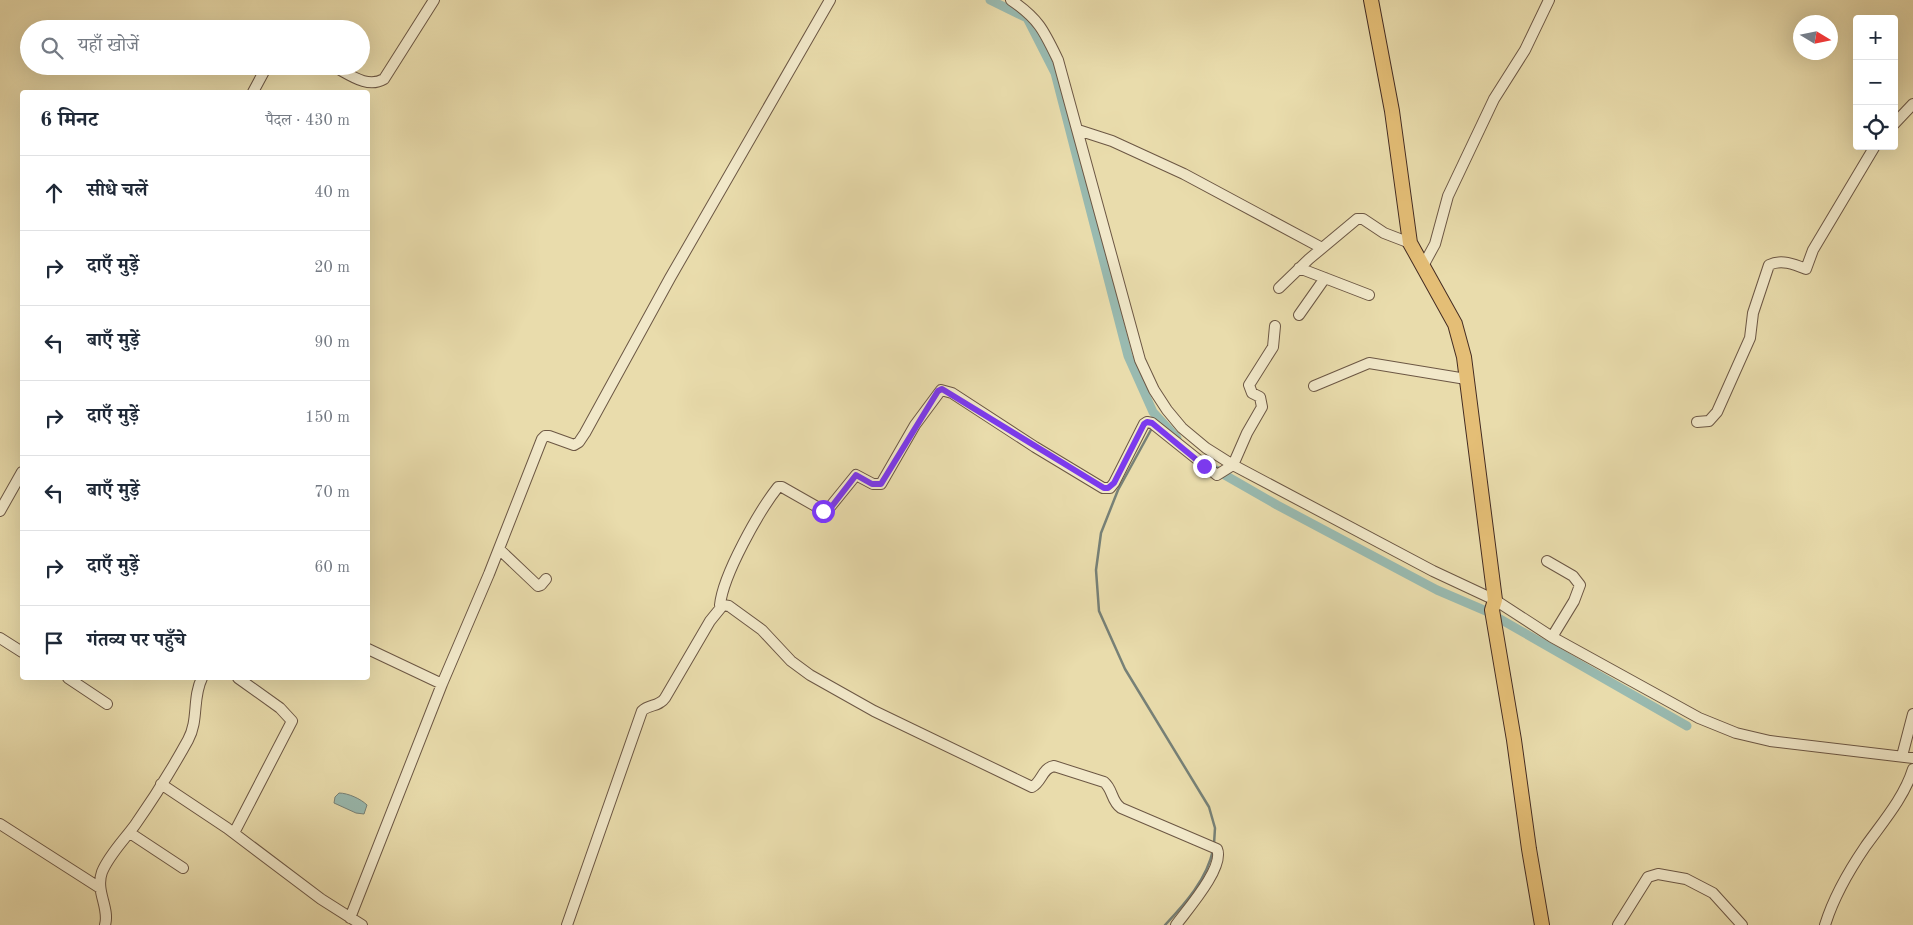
<!DOCTYPE html>
<html lang="hi">
<meta charset="utf-8">
<style>
:root{--surface:#fff;--page:#f6f6f7;--text:#1f2937;--muted:#747a83;--line:#e0e1e3}
body{margin:0;font-family:"Old Standard TT","Noto Serif Devanagari",serif;background:var(--page);color:var(--text)}
.controls{position:absolute;right:15px;top:15px;display:grid;overflow:hidden;border-radius:5px;box-shadow:0 5px 20px #0002}
.controls button{width:45px;height:45px;display:grid;place-items:center;padding:0;border:0;border-bottom:1px solid var(--line);background:var(--surface);color:var(--text);font:25px sans-serif}
.compass{position:absolute;left:1793px;top:15px;width:45px;height:45px;border-radius:50%;background:var(--surface);box-shadow:0 5px 20px #0002;rotate:100deg}
.stop{position:absolute;width:15px;height:15px;margin:-11px;border:4px solid #7c3aed;border-radius:50%;background:#fff}
.stop.end{background:#7c3aed;border-color:#fff;box-shadow:0 1px 5px #0008}
.list{margin:0;padding:0;list-style:none}
h2{display:flex;justify-content:space-between;align-items:center;height:65px;margin:0;padding:0 20px;font-size:21px}
h2 small{font-size:16px;font-weight:400;color:var(--muted)}
.list li{display:grid;grid-template-columns:32px 1fr auto;gap:15px;align-items:center;box-sizing:border-box;height:75px;padding:0 20px;border-top:1px solid var(--line)}
.list b{display:block;font-size:19px;white-space:nowrap}
.list em{font-size:16px;font-style:normal;color:var(--muted)}
.icon{flex:none;width:28px;height:28px;fill:none;stroke:currentColor;stroke-width:2;stroke-linecap:round;stroke-linejoin:round}
.map{position:relative;flex:none;width:1913px;height:925px;overflow:hidden}
.search{position:absolute;background:var(--surface);box-shadow:0 5px 20px #0002;left:20px;top:20px;width:350px;height:55px;display:flex;align-items:center;gap:12px;box-sizing:border-box;padding:0 18px;border-radius:28px;color:var(--muted);font-size:19px}
.panel{position:absolute;background:var(--surface);box-shadow:0 5px 20px #0002;left:20px;top:90px;width:350px;height:590px;border-radius:5px}
.map>svg:first-child{display:block}
.water{fill:#99bab0;stroke:#778177}
.lines{fill:none;stroke-linecap:round;stroke-linejoin:round}
.stream{stroke:#778177;stroke-width:2.5}
.canal{stroke:#99bab0;stroke-width:9}
.minor-casing{stroke:#6c5744;stroke-width:12}
.major-casing{stroke:#432b22;stroke-width:16}
.minor{stroke:#f1e8c9;stroke-width:10}
.major{stroke:#e4be76;stroke-width:14}
.route{stroke:#7c3aed;stroke-width:6}
</style>
<div class="map">
<svg width="1913" height="925" viewBox="0 0 1913 925">
<rect width="100%" height="100%" fill="#e9dcac"/>
<filter id="stains"><feTurbulence type="fractalNoise" baseFrequency=".004" numOctaves="4"/><feColorMatrix values="0 0 0 0 .2 0 0 0 0 .09 0 0 0 0 .02 0 0 0 .5 -.17"/></filter>
<radialGradient id="worn" r=".72"><stop offset=".6" stop-color="#630" stop-opacity="0"/><stop offset="1" stop-color="#630" stop-opacity=".3"/></radialGradient>
<path class="water" d="M339,793C348,793 361,799 367,805L364,814L356,813L334,803L335,797Z"/>
<g class="lines">
<path class="stream" d="M1152,428L1118,490L1101,533L1096,570L1099,611L1125,669L1209,807L1215,828L1214,844
M1165,925C1185,904 1207,879 1213,850"/>
<path class="canal" d="M990,0L1027,18L1055,73L1128,356L1153,412L1177,438
M1216,470L1277,505L1437,590L1486,611L1687,726"/>
<defs>
<path id="minor" d="M1011,0C1039,19 1044,31 1058,60L1140,360L1154,390L1167,410L1182,428L1206,448L1233,465L1433,571L1495,600L1552,637L1699,718L1736,733L1770,741L1913,758
M333,66C349,74 367,89 384,79L434,0
M253,92L267,66
M1894,124L1913,104
M1078,130L1112,141L1184,174L1322,248
M1423,266L1435,244L1448,196L1494,99L1525,50L1549,0
M1299,268L1369,295
M1279,288L1309,259L1357,219H1363L1384,233L1410,243
M1299,315L1325,278
M1314,386L1369,363L1466,379
M1697,422L1709,421L1717,412L1750,338L1753,313L1769,265C1781,259 1794,264 1806,269L1813,250L1875,146
M0,511L22,472
M499,549L538,586L541,585L546,579
M1547,561L1573,576L1580,585L1574,601L1552,637
M720,605C723,575 759,511 778,487H782L826,512L856,475L873,484H881L915,425L941,390L952,393L1035,447L1103,488H1110L1114,483L1144,424L1147,422L1152,423L1217,475L1233,465L1247,433L1262,407L1260,397L1252,393L1249,385L1273,347L1275,326
M0,638L22,652
M368,649L442,684
M68,678L107,704
M1902,756L1913,714
M161,784L227,828L321,899L362,925
M0,824L100,888
M130,833L183,868
M234,833L292,721L280,708L238,678
M350,918L442,684L489,574L542,439L545,436H549L574,445L579,442L585,433L670,278L830,0
M105,925C110,908 95,891 102,872C109,855 124,840 135,825C154,798 172,769 188,740C199,720 192,698 202,678
M567,925L642,711C649,704 659,707 665,698L710,621L723,605L729,606L762,630L791,661L810,675L874,711L1032,787C1042,782 1042,768 1054,766L1104,782C1113,789 1111,801 1121,808L1217,849C1225,867 1187,910 1176,925
M1618,925L1648,877L1658,874L1686,879L1713,893L1742,925
M1825,925C1834,896 1848,872 1865,847C1882,823 1904,798 1913,769"/>
<path id="major" d="M1371,0L1392,111L1410,243L1455,324L1464,357L1495,600L1492,610L1514,740L1529,849L1542,925"/>
</defs>
<use href="#minor" class="minor-casing"/>
<use href="#major" class="major-casing"/>
<use href="#minor" class="minor"/>
<use href="#major" class="major"/>
</g>
<g class="lines">
<path class="route" d="M823,511L829,510L856,475L872,484H881L938,391L942,389L1104,488H1108L1114,483L1144,424L1147,422L1152,423L1204,466"/>
</g>
<rect width="100%" height="100%" filter="url(#stains)"/>
<rect width="100%" height="100%" fill="url(#worn)"/>
</svg>
<div class="controls">
<button>+</button>
<button>−</button>
<button><svg class="icon" aria-label="locate" viewBox="0 0 24 24"><circle cx="12" cy="12" r="6"/><path d="M12 2v4M12 18v4M2 12h4M18 12h4"/></svg></button>
</div>
<svg class="compass" viewBox="-18 -18 36 36"><path d="M0-13l5 13h-10z" fill="#e53935"/><path d="M0 13l5-13h-10z" fill="#747a83"/></svg>
<div class="stop" style="left:823px;top:511px"></div>
<div class="stop end" style="left:1204px;top:466px"></div>
<div class="search"><svg class="icon" aria-label="search" viewBox="0 0 24 24"><circle cx="10" cy="10" r="6"/><path d="M15 15l6 6"/></svg>यहाँ खोजें</div>
<section class="panel">
<h2>6 मिनट<small>पैदल · 430 m</small></h2>
<ul class="list">
<li><svg class="icon" aria-label="ahead" viewBox="0 0 24 24"><path d="M12 20V5M6 11l6-6 6 6"/></svg><div><b>सीधे चलें</b></div><em>40 m</em></li>
<li><svg class="icon" aria-label="right" viewBox="0 0 24 24"><path d="M7 20v-9h11M14 6l5 5-5 5"/></svg><div><b>दाएँ मुड़ें</b></div><em>20 m</em></li>
<li><svg class="icon" aria-label="left" viewBox="0 0 24 24"><path d="M17 20v-9H6M10 6l-5 5 5 5"/></svg><div><b>बाएँ मुड़ें</b></div><em>90 m</em></li>
<li><svg class="icon" aria-label="right" viewBox="0 0 24 24"><path d="M7 20v-9h11M14 6l5 5-5 5"/></svg><div><b>दाएँ मुड़ें</b></div><em>150 m</em></li>
<li><svg class="icon" aria-label="left" viewBox="0 0 24 24"><path d="M17 20v-9H6M10 6l-5 5 5 5"/></svg><div><b>बाएँ मुड़ें</b></div><em>70 m</em></li>
<li><svg class="icon" aria-label="right" viewBox="0 0 24 24"><path d="M7 20v-9h11M14 6l5 5-5 5"/></svg><div><b>दाएँ मुड़ें</b></div><em>60 m</em></li>
<li><svg class="icon" aria-label="arrive" viewBox="0 0 24 24"><path d="M6 21V4h12l-3 4 3 4H6"/></svg><div><b>गंतव्य पर पहुँचे</b></div></li>
</ul>
</section>
</div>
